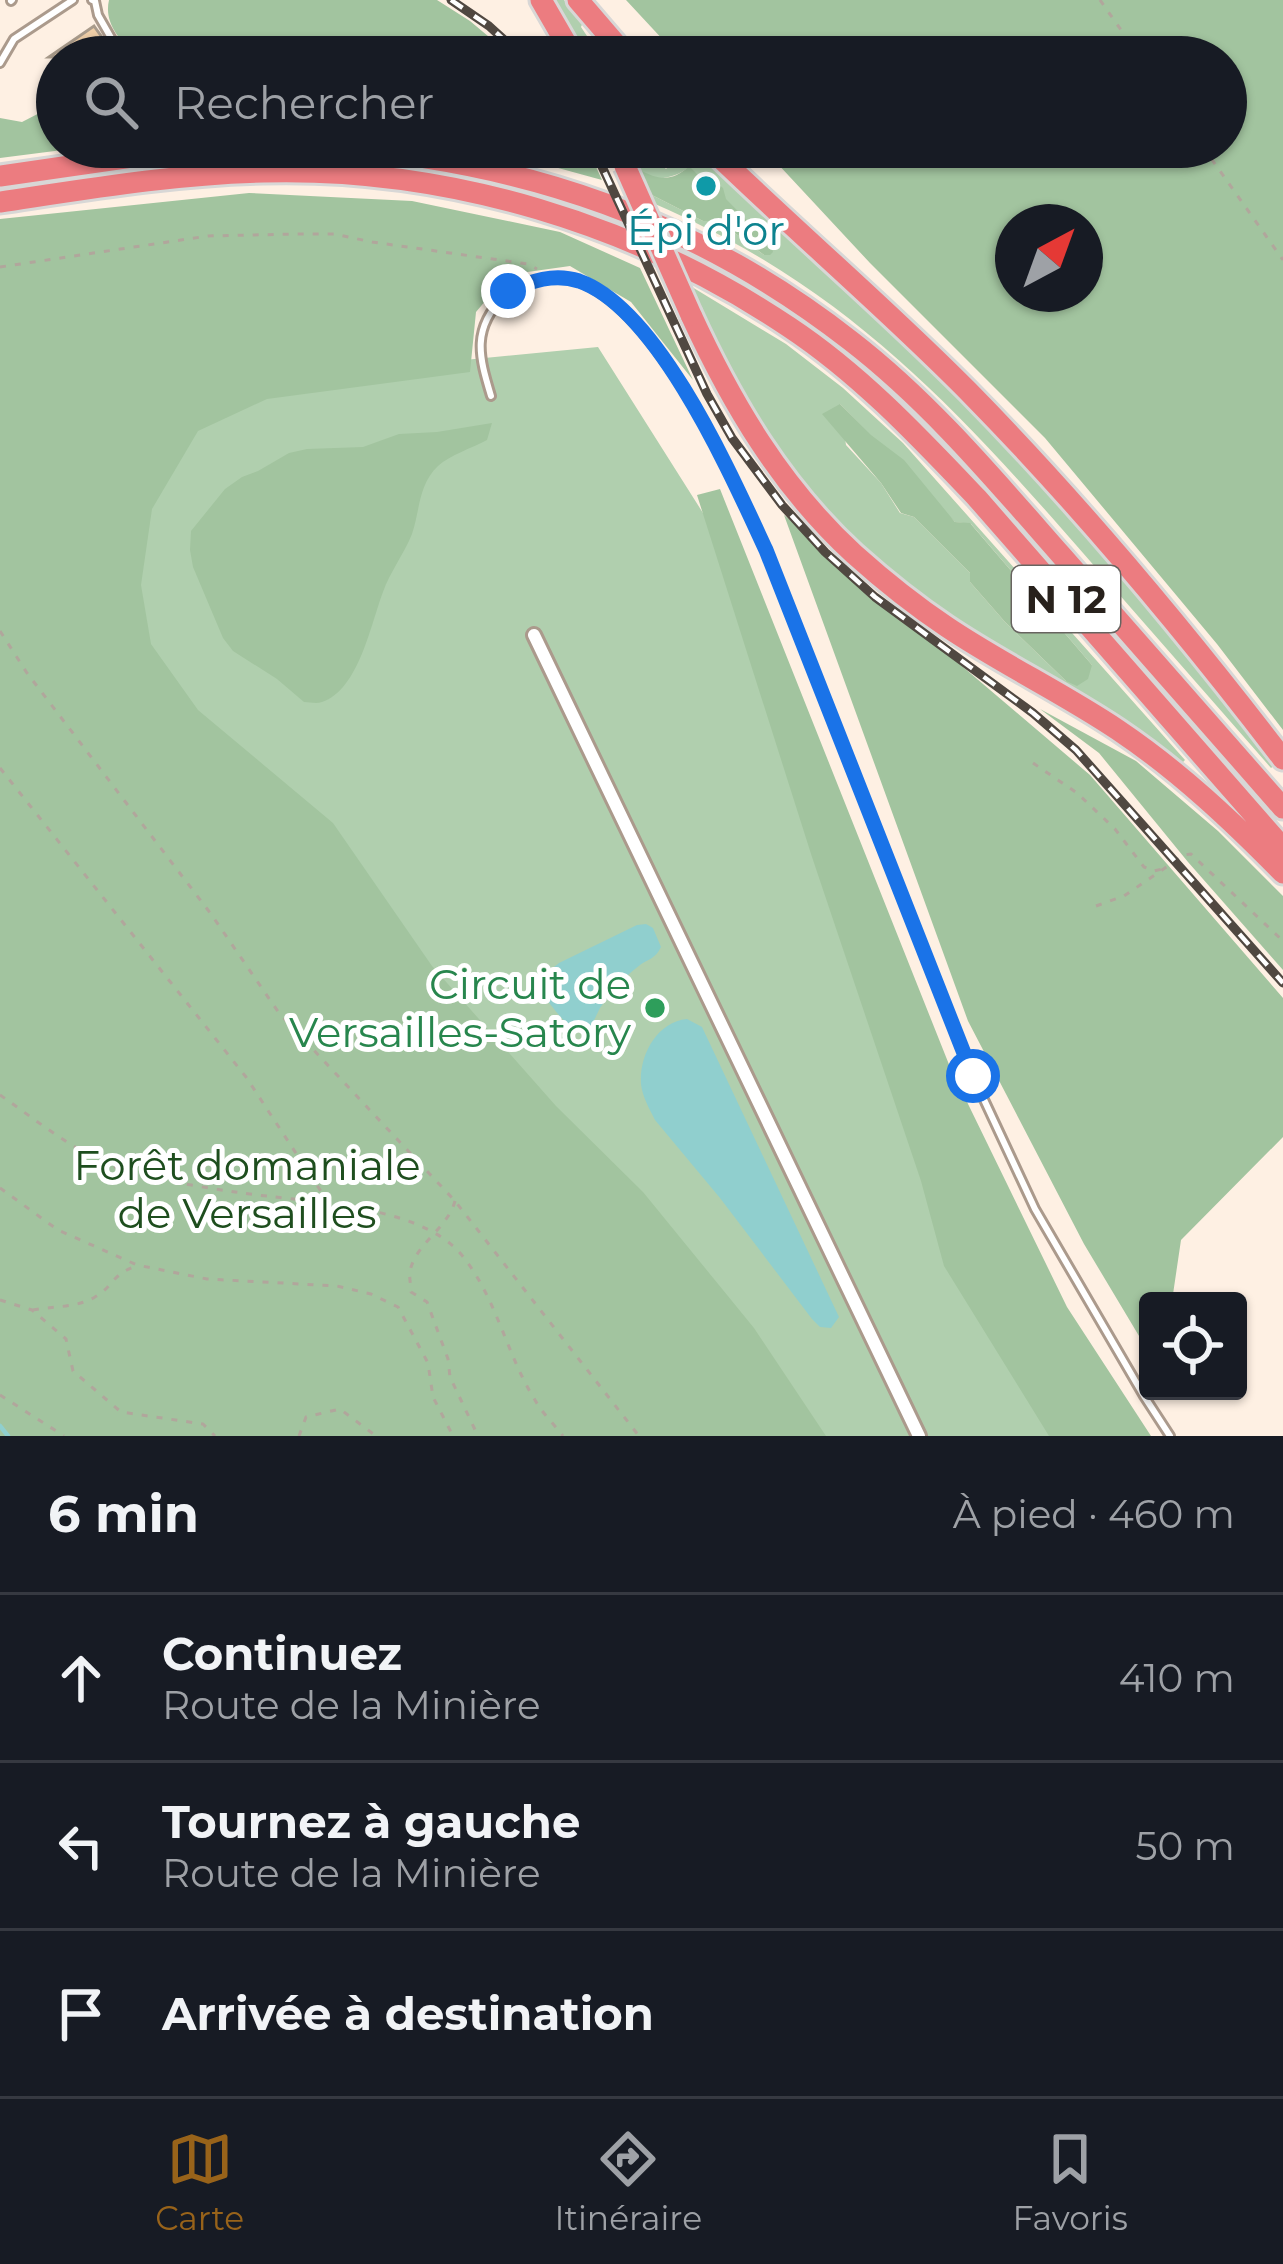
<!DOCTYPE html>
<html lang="fr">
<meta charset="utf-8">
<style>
:root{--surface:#171b24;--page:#242831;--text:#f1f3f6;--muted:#9ea1a6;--line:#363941;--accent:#98631a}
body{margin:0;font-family:Montserrat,sans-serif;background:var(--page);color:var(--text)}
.controls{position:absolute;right:36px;bottom:36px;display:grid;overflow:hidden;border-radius:12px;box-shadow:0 3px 9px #0004}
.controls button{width:108px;height:108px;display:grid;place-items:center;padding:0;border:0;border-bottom:3px solid var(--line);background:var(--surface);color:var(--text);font:60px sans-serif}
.compass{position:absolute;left:995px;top:204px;width:108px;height:108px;border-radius:50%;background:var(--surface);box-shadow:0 3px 9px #0004;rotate:41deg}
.stop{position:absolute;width:36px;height:36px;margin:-27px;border:9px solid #1a73e8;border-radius:50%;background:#fff}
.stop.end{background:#1a73e8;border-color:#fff;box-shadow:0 3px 12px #0008}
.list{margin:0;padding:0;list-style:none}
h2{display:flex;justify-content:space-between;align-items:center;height:156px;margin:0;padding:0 48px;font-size:51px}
h2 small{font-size:39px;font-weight:400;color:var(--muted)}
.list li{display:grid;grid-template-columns:78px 1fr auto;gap:36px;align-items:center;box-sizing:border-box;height:168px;padding:0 48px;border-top:3px solid var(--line)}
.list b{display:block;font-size:45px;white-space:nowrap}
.list p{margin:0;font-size:39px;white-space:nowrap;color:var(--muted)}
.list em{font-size:39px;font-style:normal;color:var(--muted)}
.icon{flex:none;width:66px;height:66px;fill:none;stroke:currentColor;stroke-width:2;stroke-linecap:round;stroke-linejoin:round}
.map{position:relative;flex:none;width:1283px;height:1436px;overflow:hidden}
.search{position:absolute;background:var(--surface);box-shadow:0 3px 9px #0004;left:36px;right:36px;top:36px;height:132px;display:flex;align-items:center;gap:30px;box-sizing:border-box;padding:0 42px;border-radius:66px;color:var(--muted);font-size:45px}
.sheet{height:660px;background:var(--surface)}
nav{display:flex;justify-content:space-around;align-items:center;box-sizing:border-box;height:168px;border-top:3px solid var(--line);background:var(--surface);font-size:33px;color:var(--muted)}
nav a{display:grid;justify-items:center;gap:6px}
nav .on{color:var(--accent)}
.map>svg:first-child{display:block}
.green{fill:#b0cfae;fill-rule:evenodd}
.forest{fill:#a2c49f;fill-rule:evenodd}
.water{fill:#90cfce}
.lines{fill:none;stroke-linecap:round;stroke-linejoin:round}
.stream{stroke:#90cfce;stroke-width:4.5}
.building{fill:#f0cfa8;stroke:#a99b8b;stroke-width:3}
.service-casing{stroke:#ab9a8c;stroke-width:12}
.minor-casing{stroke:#ab9a8c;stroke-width:18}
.trunk-casing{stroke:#d8d7d6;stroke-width:27}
.path{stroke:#b1a69c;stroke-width:3;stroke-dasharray:6 9;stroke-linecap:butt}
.service{stroke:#fff;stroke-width:6}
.minor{stroke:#fff;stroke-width:12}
.trunk{stroke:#ec7c80;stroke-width:21}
.rail-casing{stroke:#504841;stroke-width:9}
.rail{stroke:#fff;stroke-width:4.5;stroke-dasharray:14;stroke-linecap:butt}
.trunk-bridge-casing{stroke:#d8d7d6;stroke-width:27;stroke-linecap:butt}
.trunk-bridge{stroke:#ec7c80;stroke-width:21}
.route{stroke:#1a73e8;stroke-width:15}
.culture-dot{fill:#0f9aa8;stroke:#fff;stroke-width:4.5}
.leisure-dot{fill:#2e9e5b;stroke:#fff;stroke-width:4.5}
.labels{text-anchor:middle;stroke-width:10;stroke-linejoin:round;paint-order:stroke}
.shield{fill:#fff;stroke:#686460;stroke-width:3}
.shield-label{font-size:39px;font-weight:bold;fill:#28211c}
.culture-label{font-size:42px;fill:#0d838f;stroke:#fff}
.leisure-label{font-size:42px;fill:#27864d;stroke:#fff;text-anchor:end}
.park-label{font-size:42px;fill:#1e4e1e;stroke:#fff}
</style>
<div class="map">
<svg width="1283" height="1436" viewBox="0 0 1283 1436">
<rect width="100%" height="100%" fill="#fef0e3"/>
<path class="green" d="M551,0H564L583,22L581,27L601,57H584Z
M627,147H640L666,169L674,162L661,147H675L689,166L697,157L705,159L944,379L1060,501L1103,550L1276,764L1271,768C1211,699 1150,630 1090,561C957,408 845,286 655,204L650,194L703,221H719L764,255L771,245L689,167C674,179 649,185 635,166C631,161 630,153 627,147Z
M692,287L786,344L843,388L903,443L1185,760L1182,763L1158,743L1095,701L952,620L902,583L838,527L776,453L714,345L709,325ZM840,404L955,522L971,524L1092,665L1066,681L1005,622L970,582V573L914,517L900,513L881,483L846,445Z
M598,347L746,581L1082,1436H755L156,672L16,404Z"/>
<path class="forest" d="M109,0H437L470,21L513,57H127L131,54C118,36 104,22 109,0Z
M626,0H1283V730L1217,644L1045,438L870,263L762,147H1226V57H679ZM1013,222H1085V294H1013Z
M57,104V147H86L0,158V118L22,122Z
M481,147H587L602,180Z
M689,166L701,178L709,177L723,188L726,199L771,245L773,252L770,255H764L719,221H703L650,194L640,170C658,180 673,182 689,166Z
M249,193L412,201L560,232L640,268L693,380L631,302L570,266L507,275L476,312L470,372L267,399L198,431L152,509L141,585L151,644L198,710L333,823L432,966L556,1106L643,1192L754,1328L826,1436H0V219Z
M840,404L871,435L904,460L955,522L970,523L1092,665L1088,679L1077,686L1066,681L1005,622L970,582V573L914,517L901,513L881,483L822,414Z
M492,423L487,440C472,448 450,455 438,466C418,485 420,511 412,534C404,554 390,572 383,592C371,623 359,690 322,702C316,704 310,702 304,702L277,679L233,651L223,638L193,567L190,550L191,531L225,489L242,477L258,471L289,453L307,449L363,447L399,434L437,432Z
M720,489L950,1067L1067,1307L1151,1436H1049L944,1266L921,1181L812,857L697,495Z
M784,515L1090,775L1283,998V1137L1181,1240L1172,1301H1148V1351L1084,1244L968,1021Z
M1040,709L1136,761L1218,831L1283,896V970L1188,862L1099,753Z"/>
<path class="water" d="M646,924L653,928L661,947C655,959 650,958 640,965C625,976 610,993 600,1008C596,1015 592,1029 583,1031C570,1034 549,1002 542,993L544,975L559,963L637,925Z
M687,1019L702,1027L839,1317L831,1328L820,1327L812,1319L720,1198L655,1120C650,1110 642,1096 641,1084C639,1055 657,1022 687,1019Z"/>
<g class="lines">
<path class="stream" d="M0,1426L8,1436"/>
</g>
<path class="building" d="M94,26L116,57H49Z"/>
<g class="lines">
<defs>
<path id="service" d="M92,0L95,1L98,15L114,43
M11,1L12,0
M0,63L14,39L73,0
M491,396C479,356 471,329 505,295C513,287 526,283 538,280C635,251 734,482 766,550L973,1076L1035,1209L1144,1396L1170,1436"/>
<path id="minor" d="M534,635L919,1436"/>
<path id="trunk" d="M541,0L574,57
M578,0L627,57
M330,147C525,161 696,220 851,341C930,402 995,480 1061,555C1135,639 1209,724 1283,808
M709,147C794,230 885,307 968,391C1082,507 1185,631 1283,759
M0,176L132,157L263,147
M0,202C87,189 175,174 263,172C448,167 636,224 789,327C860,374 919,437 977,498L1283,848
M691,315C732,404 781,487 854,554C883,580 914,605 947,627C1002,664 1063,693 1118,730C1179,771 1232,821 1283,873"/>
</defs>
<use href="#service" class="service-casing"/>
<use href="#minor" class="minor-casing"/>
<use href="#trunk" class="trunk-casing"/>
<path class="path" d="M1100,0L1140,57
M1203,147L1283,260
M0,267L208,236L298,234H334L372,242L528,264L537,269
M0,631L27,673L211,914L279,1013L455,1201L639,1436
M1033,763L1077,793L1115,829L1144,867L1154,871L1162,869
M0,768L246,1077L328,1202
M1096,906L1124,896L1184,855L1191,854L1283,941
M0,1095C42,1124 84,1160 134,1173C169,1182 207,1188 242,1193C304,1202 417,1204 460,1253C496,1295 506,1354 535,1400C542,1413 554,1424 563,1436
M0,1188L58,1230L137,1265L207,1279L337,1286L371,1294L398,1307L428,1363L433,1397L453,1436
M455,1201C448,1228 416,1243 410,1271C409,1278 411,1285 411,1292L427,1302L448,1359L450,1377L478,1436
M0,1300L32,1310L66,1339L73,1371L121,1412L203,1424L215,1436
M33,1310C53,1306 77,1308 95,1297C113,1287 111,1275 136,1266
M0,1395L64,1436
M299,1436L306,1417L340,1409L376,1436"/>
<use href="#service" class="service"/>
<use href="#minor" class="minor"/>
<use href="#trunk" class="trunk"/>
<defs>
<path id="rail" d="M451,0L489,26L523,57
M593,147L707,394L732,438L782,505L825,552L875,597L1033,713L1076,750L1283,983"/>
</defs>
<use href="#rail" class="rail-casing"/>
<use href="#rail" class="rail"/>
<defs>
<path id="trunk-bridge" d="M625,166L691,315"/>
</defs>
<use href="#trunk-bridge" class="trunk-bridge-casing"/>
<use href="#trunk-bridge" class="trunk-bridge"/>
</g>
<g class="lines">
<path class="route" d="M508,291C531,281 554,273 579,281C659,309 732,477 766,550L973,1076"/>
</g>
<circle class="culture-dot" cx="706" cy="186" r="12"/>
<circle class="leisure-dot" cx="655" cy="1008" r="12"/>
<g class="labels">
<rect class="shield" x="1012" y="566" width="108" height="66" rx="9"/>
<g class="shield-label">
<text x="1066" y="613">N 12</text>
</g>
<g class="culture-label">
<text x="706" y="245">Épi d'or</text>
</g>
<g class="leisure-label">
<text x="631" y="999">Circuit de<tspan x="631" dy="48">Versailles-Satory</tspan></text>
</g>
<g class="park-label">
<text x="247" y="1180">Forêt domaniale<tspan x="247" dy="48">de Versailles</tspan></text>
</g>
</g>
</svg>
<div class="controls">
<button><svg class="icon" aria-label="locate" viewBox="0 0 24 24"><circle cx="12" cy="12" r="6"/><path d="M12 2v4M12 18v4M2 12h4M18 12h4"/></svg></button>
</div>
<svg class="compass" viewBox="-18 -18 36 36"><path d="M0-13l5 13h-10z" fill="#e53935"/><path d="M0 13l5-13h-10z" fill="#9ea1a6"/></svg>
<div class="stop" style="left:973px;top:1076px"></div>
<div class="stop end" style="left:508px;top:291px"></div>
<div class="search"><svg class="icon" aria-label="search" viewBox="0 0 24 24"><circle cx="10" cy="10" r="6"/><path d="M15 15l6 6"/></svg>Rechercher</div>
</div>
<section class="sheet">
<h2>6 min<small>À pied · 460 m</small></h2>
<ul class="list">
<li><svg class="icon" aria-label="ahead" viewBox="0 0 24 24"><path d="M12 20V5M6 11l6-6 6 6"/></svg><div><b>Continuez</b><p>Route de la Minière</p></div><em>410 m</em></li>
<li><svg class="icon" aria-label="left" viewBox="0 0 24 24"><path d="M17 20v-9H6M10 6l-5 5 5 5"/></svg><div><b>Tournez à gauche</b><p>Route de la Minière</p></div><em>50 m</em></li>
<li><svg class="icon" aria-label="arrive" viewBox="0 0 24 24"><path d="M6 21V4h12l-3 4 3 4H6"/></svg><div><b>Arrivée à destination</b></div></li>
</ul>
</section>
<nav>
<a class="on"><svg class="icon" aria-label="map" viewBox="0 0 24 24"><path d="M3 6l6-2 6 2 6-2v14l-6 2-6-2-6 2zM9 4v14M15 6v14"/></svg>Carte</a>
<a><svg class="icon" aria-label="directions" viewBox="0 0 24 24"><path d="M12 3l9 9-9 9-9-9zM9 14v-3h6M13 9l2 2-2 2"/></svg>Itinéraire</a>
<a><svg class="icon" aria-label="saved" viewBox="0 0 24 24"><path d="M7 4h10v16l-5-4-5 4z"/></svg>Favoris</a>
</nav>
